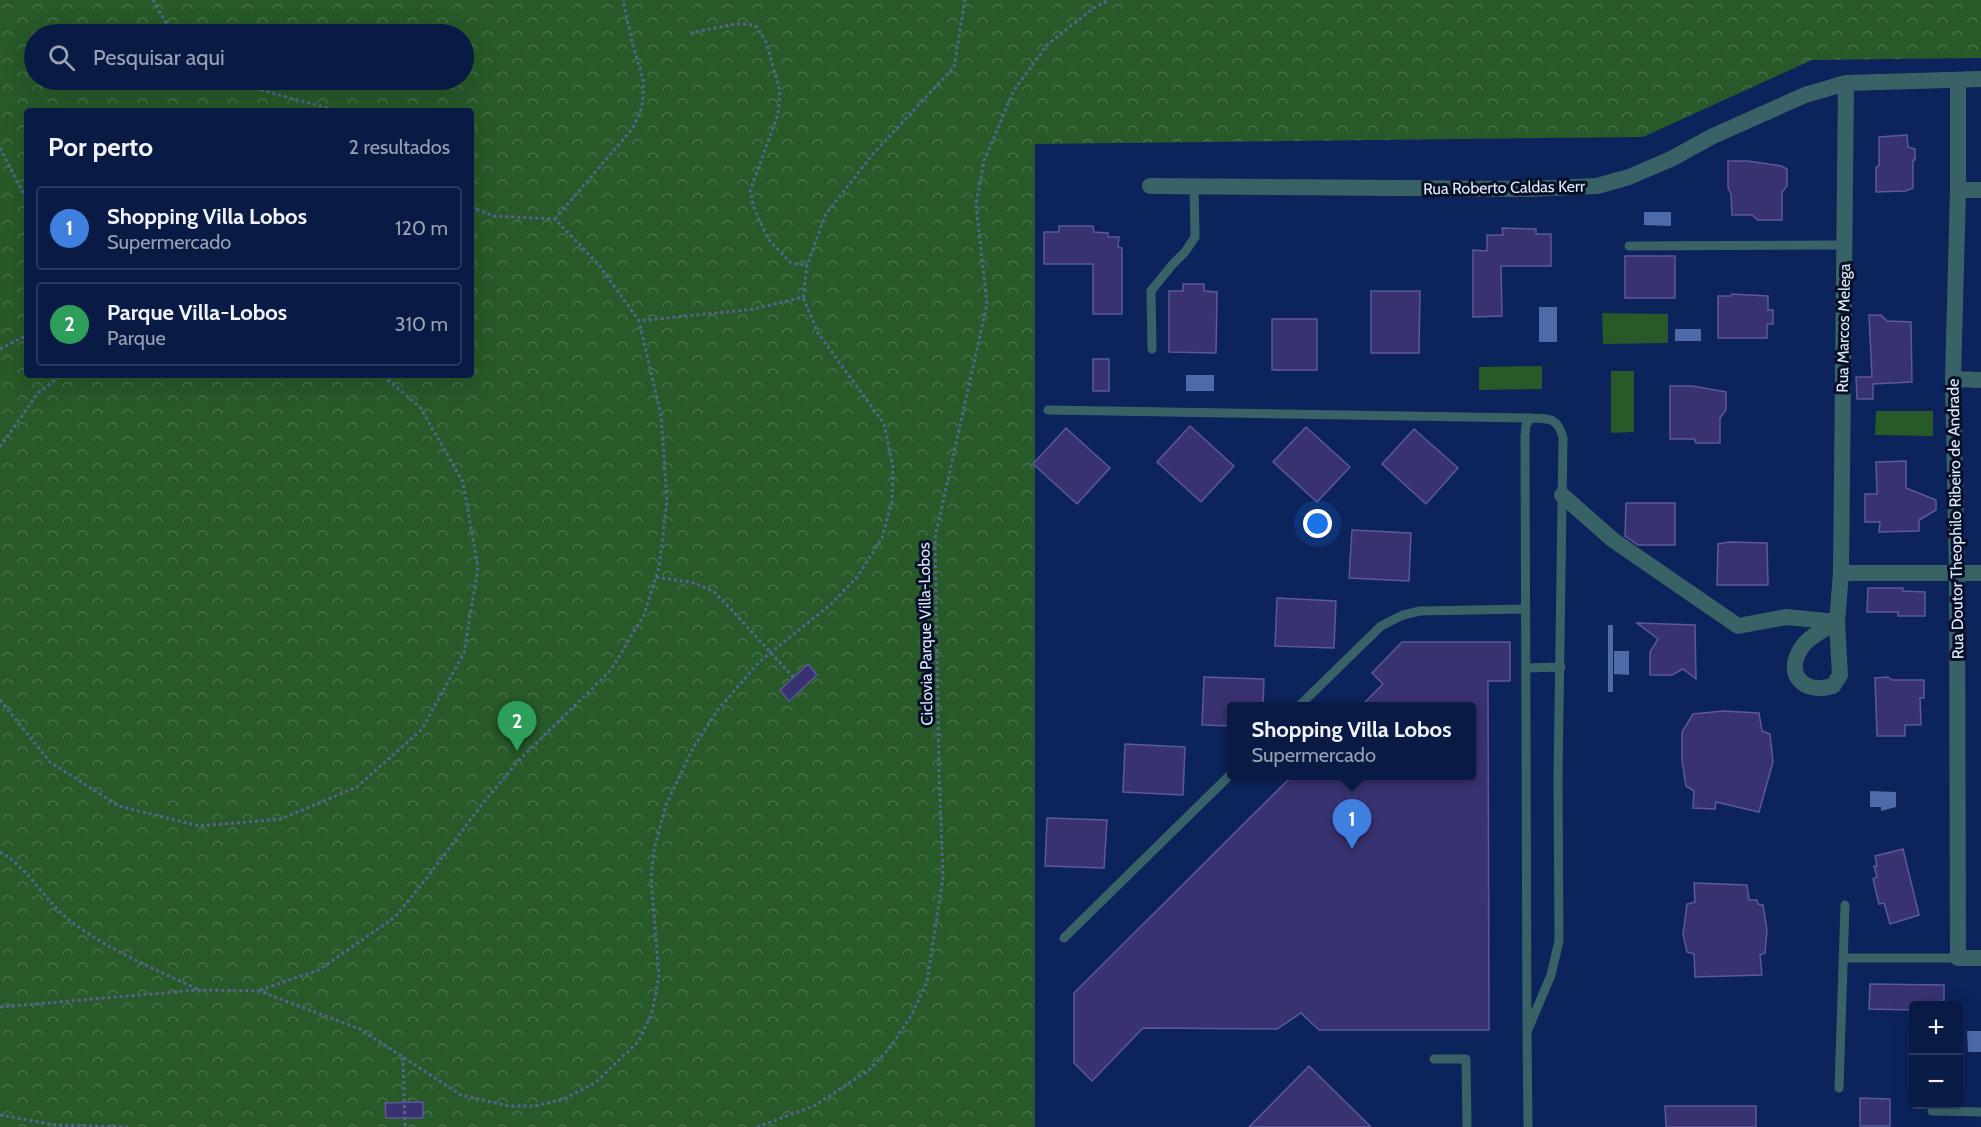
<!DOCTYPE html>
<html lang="pt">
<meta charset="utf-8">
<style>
:root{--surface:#091a44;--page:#12234b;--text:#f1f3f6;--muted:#99a1b2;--line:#29385d;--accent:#e2af34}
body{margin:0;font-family:Cabin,sans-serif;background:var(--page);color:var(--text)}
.controls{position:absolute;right:18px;bottom:18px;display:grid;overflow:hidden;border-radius:6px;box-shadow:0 6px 24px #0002}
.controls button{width:54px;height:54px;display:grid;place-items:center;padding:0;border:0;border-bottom:2px solid var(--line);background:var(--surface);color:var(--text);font:30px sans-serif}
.you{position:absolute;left:1318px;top:524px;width:21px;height:21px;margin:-15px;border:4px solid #fff;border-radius:50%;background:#1a73e8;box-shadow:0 0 0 9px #1a73e833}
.badge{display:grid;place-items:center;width:39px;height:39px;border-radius:50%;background:var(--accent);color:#fff;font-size:20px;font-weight:700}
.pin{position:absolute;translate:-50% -50px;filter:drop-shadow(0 2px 3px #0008)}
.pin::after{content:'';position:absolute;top:32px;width:21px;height:18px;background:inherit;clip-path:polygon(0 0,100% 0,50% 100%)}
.popup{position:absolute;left:1227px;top:702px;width:249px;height:78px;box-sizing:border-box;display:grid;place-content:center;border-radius:6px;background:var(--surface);filter:drop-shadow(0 2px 4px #0005);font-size:20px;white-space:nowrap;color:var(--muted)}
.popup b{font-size:22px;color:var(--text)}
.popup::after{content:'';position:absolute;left:50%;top:100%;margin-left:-12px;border:12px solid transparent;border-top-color:var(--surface)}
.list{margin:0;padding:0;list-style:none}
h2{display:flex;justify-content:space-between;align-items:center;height:78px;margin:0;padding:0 24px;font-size:26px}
h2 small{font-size:20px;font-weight:400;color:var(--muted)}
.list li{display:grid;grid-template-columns:39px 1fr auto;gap:18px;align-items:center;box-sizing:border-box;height:84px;margin:0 12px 12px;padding:0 12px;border:2px solid var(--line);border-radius:6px}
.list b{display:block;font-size:22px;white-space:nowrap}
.list p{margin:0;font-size:20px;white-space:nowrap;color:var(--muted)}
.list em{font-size:20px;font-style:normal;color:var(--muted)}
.icon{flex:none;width:33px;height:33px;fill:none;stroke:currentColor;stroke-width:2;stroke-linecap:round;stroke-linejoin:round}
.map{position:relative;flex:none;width:1981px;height:1127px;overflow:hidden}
.search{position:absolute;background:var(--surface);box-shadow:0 6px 24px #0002;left:24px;top:24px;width:450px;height:66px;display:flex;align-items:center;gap:15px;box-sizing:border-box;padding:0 21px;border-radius:33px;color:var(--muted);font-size:22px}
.panel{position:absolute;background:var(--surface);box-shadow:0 6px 24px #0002;left:24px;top:108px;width:450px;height:270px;border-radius:6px}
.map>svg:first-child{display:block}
.forest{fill:url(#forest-crowns);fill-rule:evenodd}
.garden{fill:#275929}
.water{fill:#4d6aa9}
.building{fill:#393271;stroke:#5b589b;stroke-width:1.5}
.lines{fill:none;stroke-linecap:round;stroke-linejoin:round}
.path{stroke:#53658f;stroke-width:3;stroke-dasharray:3 3;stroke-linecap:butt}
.service{stroke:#396267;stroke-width:9}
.minor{stroke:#396267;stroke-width:16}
.labels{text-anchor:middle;stroke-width:6;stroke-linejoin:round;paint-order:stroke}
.street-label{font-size:16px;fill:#e3eaf8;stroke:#060f28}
</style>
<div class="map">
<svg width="1981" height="1127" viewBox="0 0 1981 1127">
<defs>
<pattern id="forest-crowns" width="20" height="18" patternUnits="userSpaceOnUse" patternTransform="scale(1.5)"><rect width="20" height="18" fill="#275929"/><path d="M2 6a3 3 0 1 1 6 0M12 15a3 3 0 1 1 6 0" fill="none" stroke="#467149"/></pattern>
</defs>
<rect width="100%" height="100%" fill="#0c235b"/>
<path class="forest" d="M0,0H1981V58L1812,60L1643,137L1035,144V1127H0ZM34,34H464V80H34ZM27,111H471V375H27Z"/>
<path class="garden" d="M1602,313L1668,314V343L1603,344Z
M1542,366V389L1479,390V367Z
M1634,371V432L1611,433V371Z
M1876,411H1933V436L1875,435Z"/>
<path class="water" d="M1644,212H1671V226L1644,225Z
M1539,307H1557V342H1539Z
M1675,329H1701V341H1675Z
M1186,375H1214V391H1186Z
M1608,625H1613V692H1608Z
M1614,651H1629V675L1614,674Z
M1870,791L1896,792V807L1881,811V807H1870Z
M1967,1031H1981V1052H1968Z"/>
<path class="building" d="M1907,135L1908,147L1915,149V160H1913V188L1906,191L1876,192V167L1879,166V137Z
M1728,161H1748L1781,166L1787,169V186L1782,192V220H1758L1752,215H1732L1731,194L1728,188Z
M1059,226H1093L1094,232L1108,233V237H1119L1118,247L1122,248V314H1093V264H1044V232H1059Z
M1502,228L1536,229V234H1551V266H1501L1502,316L1473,317V250L1487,251V235H1503Z
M1625,256H1675V298H1625Z
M1183,284H1204V291L1217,292L1216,353L1169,352V291H1183Z
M1371,291H1420L1419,353H1371Z
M1732,294L1768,296V310H1773V324H1767V338H1718V296H1731Z
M1869,315H1881L1887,321L1911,322L1912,382L1873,384V399H1857L1856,377H1872Z
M1272,319H1317V370H1272Z
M1093,359H1109V391H1093Z
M1670,386H1692L1726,392V410L1720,418V443H1696L1694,439H1670Z
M1190,426L1234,466L1201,502L1157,462Z
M1306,427L1350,467L1317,502L1273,462Z
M1066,428L1110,468L1077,504L1033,464Z
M1414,429L1458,468L1426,504L1382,464Z
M1906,461V488L1936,500V510L1919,520V531L1879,532L1880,522H1865V494H1877L1876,462Z
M1626,503H1675V545H1638L1625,536Z
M1352,530L1411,533L1409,581L1349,578Z
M1729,542L1767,543L1768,585H1717L1718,544Z
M1868,588H1903V591L1925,592V616H1898V612H1867Z
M1277,598L1336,601L1334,648L1275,646Z
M1637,623L1695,625L1696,679L1683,669L1672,675H1650V652L1658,639Z
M1402,642H1510V681H1488L1489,1030H1319L1301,1013L1277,1029L1143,1028L1092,1081L1074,1063V993L1292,776H1472V706H1361L1383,684L1372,673Z
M808,664L817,675L789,701L780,690Z
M1204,677L1264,679L1263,706H1232V726L1202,725Z
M1888,677L1892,680H1924V698H1920L1921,725H1905V736H1877L1875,678Z
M1723,711L1759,713L1762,731L1770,734L1773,762L1759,812L1716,802L1715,809L1693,808L1694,791L1686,786L1682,761V732L1693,714Z
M1125,744L1185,747L1183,795L1123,792Z
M1047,818L1107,820L1104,868L1045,866Z
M1903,849L1919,915L1890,924L1884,903L1879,904L1873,879L1877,877L1874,866H1877L1875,856Z
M1694,883L1747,885L1749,900H1757L1758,904L1763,905L1767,930L1765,953L1760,955L1762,975L1695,977L1694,954L1687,952L1683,934L1687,904L1695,902Z
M1870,984L1944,985V1005H1914V1010L1869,1009Z
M1309,1066L1371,1127H1249Z
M1860,1098L1890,1099V1126H1860Z
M423,1102V1118H386L385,1103Z
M1665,1106H1756V1127H1666Z"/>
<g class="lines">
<path class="path" d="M153,0L165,21L180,34
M690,33L735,24H748L757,27L766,42L780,91L778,114L750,191L754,208L768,239L791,263L807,265
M233,80L238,84L339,111
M0,148L27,200
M471,207L494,216L555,219L599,265L639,321L754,309L803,297L807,265L826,214L873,154L954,67L965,0
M555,219L633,128L642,107L644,83L632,42L623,0
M0,349L27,335
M0,447L38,393L62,375
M656,577L695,583L714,592L729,607L793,677
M0,700L50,762L119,806L199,826L281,819L357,787L422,729L464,653L478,568L463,482L420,407L382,375
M0,852C29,868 43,899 68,919C107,950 153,968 197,989
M260,990L319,970L395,917L426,879L483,803L521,758L611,670L644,615L659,567L667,501L661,415L639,321
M0,1007L198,990L259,991L360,1029L461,1095L509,1106H534L564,1099L595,1083L639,1041L652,1012L659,976L651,878L654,850L666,805L693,748L717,711L759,662L830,605L858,576L882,538L892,502L893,467L884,424L818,333L803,297
M403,1057L405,1127
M0,1115L56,1125L128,1127
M757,1127L814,1106L869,1070L889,1049L911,1016L927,982L943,877L939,770L935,538L987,304L976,205L984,161L1014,90L1048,44L1095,7L1109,0"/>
<path class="service" d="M1629,246L1844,245
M1152,349L1151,291L1172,265L1185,252L1195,237L1194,187
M1048,410L1531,418
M1526,668L1561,667
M1299,706L1381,626L1403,615L1420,611L1526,609
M1064,938L1232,773
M1843,958H1958
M1527,1032L1551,975L1559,941L1558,779L1563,438C1558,418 1549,418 1531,418L1526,425L1525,436L1527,1032L1528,1127
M1434,1059H1466L1467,1127
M1839,1088L1845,905
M1932,1111L1981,1112"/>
<path class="minor" d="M1958,80V190L1953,379L1957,573L1958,958H1981
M1150,186L1528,189L1597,186L1629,177L1671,159L1713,136L1805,95L1846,83L1981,79
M1958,190H1981
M1953,379L1981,380
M1562,495L1613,540L1738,626L1786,617L1837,622
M1841,573H1981
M1837,622C1826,629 1809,636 1802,647C1783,674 1804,695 1833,686L1840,675L1837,622L1841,573L1846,83"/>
</g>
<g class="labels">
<g class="street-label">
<text transform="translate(1504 187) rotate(-1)" y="6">Rua Roberto Caldas Kerr</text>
<text transform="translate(1843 328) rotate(-89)" y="6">Rua Marcos Melega</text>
<text transform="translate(1955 519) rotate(-91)" y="6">Rua Doutor Theophilo Ribeiro de Andrade</text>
<text transform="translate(925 634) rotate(-91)" y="6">Ciclovia Parque Villa-Lobos</text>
</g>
</g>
</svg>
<div class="controls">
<button>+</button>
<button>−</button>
</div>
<div class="you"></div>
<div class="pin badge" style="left:1352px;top:849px;background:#3f7fe0">1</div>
<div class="popup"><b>Shopping Villa Lobos</b>Supermercado</div>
<div class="pin badge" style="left:517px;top:751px;background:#2e9e5b">2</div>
<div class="search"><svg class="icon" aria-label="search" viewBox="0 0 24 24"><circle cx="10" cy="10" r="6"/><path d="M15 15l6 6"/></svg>Pesquisar aqui</div>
<section class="panel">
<h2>Por perto<small>2 resultados</small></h2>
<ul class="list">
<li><span class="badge" style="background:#3f7fe0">1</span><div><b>Shopping Villa Lobos</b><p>Supermercado</p></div><em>120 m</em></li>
<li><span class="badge" style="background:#2e9e5b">2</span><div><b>Parque Villa-Lobos</b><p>Parque</p></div><em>310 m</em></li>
</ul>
</section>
</div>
